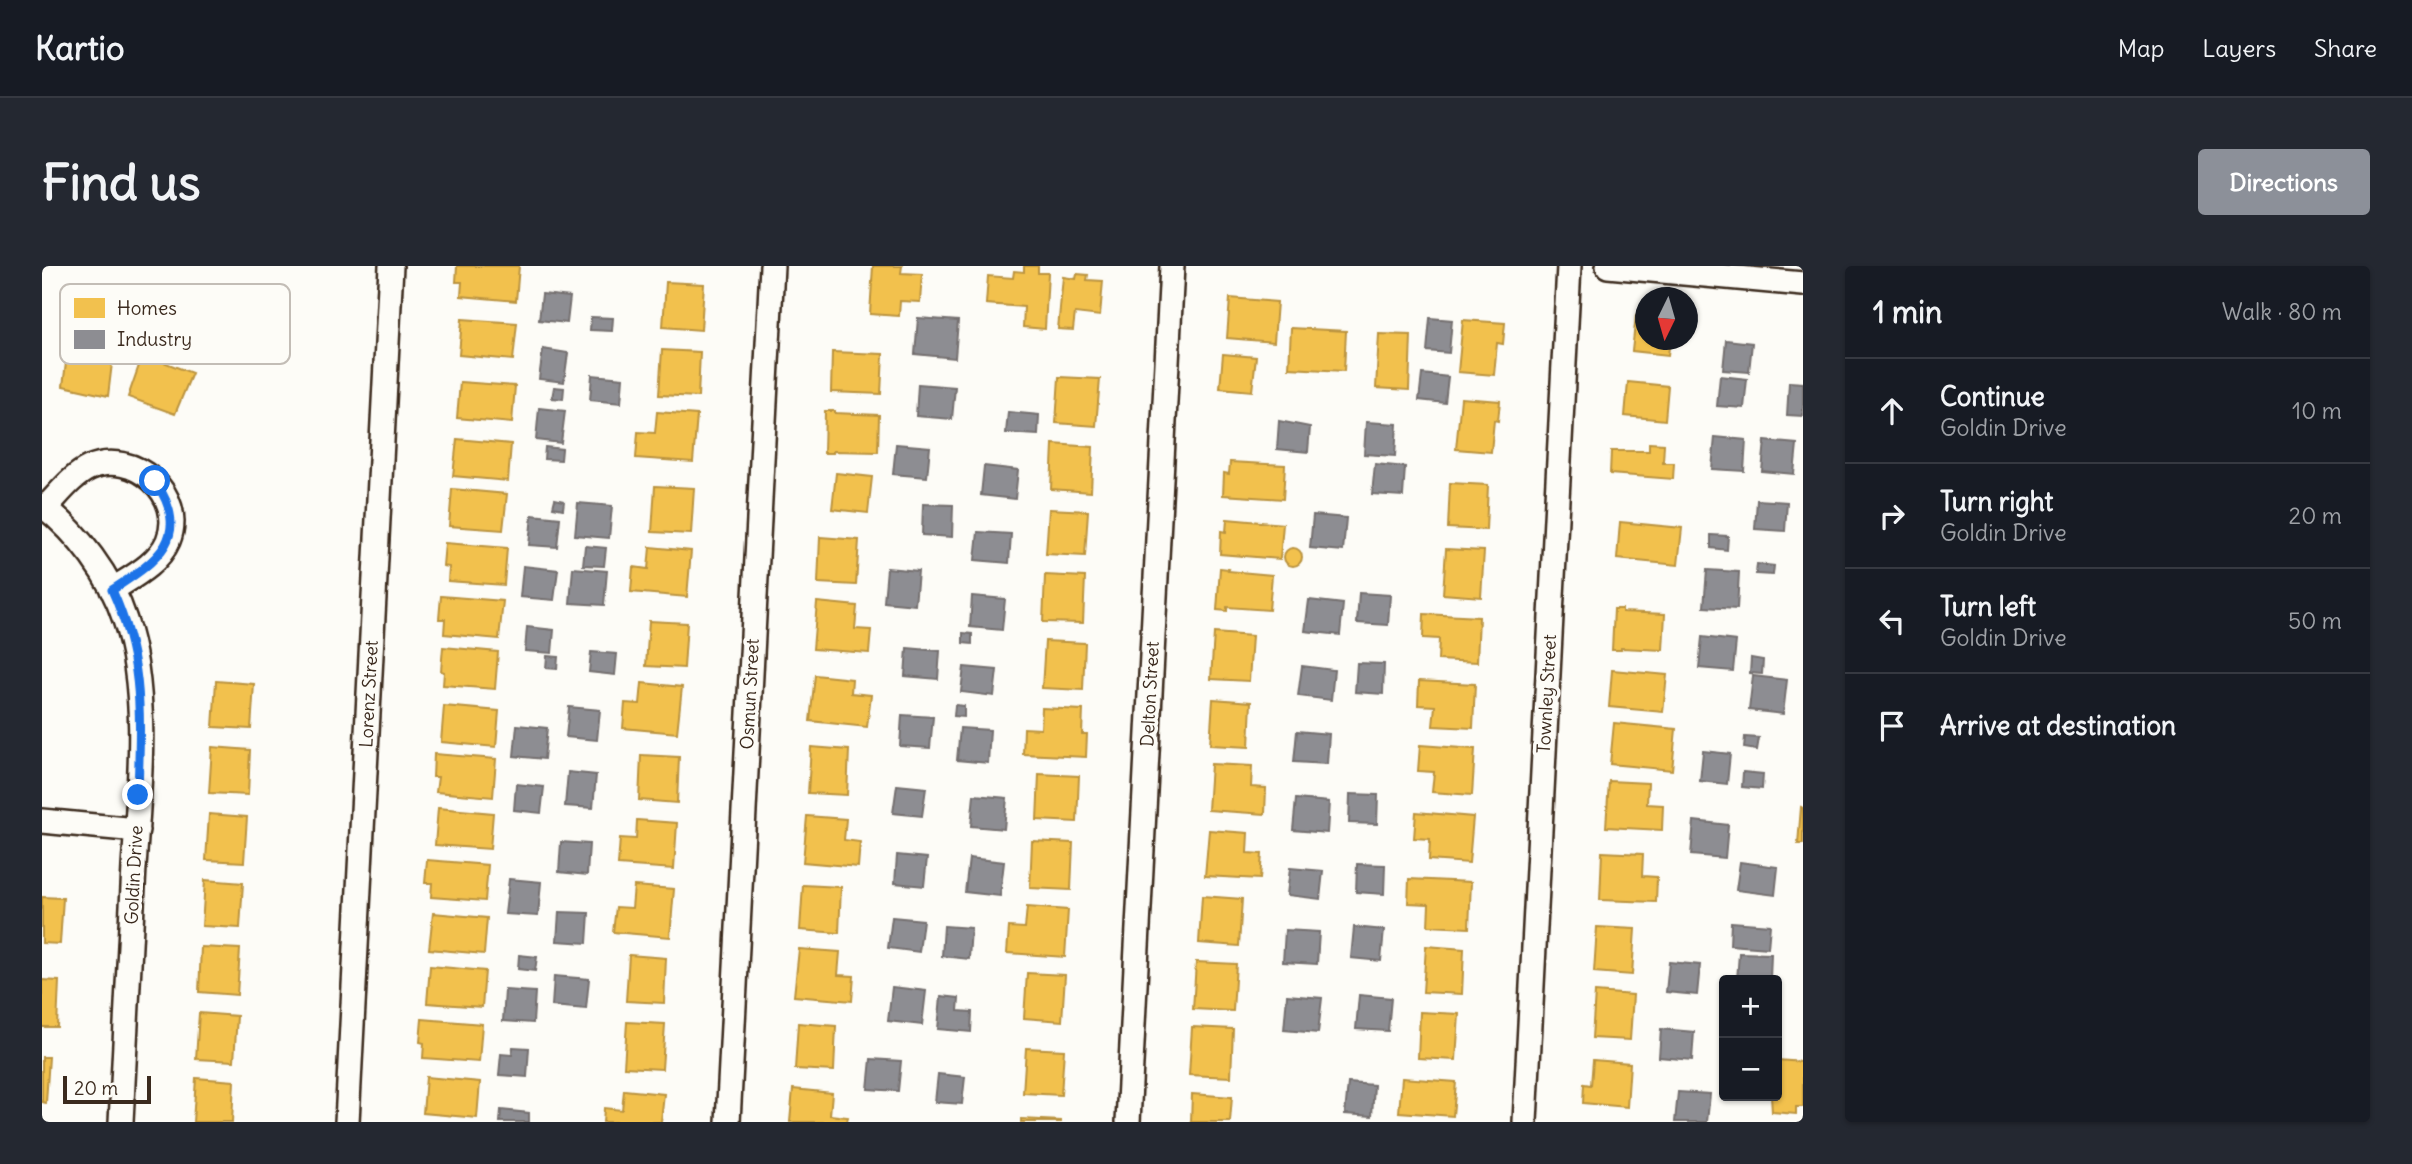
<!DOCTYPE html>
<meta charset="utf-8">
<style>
:root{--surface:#171b24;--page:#242831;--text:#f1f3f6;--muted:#9ea1a6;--line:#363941;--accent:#8c9099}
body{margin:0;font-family:Delius,sans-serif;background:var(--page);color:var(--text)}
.controls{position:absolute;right:21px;bottom:21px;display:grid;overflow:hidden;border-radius:7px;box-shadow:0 2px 5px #0004}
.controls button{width:63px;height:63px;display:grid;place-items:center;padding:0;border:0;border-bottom:2px solid var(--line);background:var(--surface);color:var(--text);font:35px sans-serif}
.compass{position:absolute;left:1593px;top:21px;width:63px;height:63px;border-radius:50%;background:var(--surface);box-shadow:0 2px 5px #0004;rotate:185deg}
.scale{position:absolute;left:21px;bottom:18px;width:88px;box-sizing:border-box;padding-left:7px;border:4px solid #3b2a1e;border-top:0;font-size:19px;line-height:24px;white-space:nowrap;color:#3b2a1e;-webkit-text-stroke:5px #fdfcf7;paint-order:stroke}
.stop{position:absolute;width:21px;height:21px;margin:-16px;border:5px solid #1a73e8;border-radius:50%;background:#fff}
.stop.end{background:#1a73e8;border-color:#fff;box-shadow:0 2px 7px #0008}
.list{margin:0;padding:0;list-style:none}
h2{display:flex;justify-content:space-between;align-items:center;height:91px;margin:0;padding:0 28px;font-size:30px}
h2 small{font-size:23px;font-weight:400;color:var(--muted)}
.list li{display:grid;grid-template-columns:46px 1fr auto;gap:21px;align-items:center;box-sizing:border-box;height:105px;padding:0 28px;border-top:2px solid var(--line)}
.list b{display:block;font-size:26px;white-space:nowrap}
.list p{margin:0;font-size:23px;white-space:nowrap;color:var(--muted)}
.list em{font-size:23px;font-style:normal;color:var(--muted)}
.icon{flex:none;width:38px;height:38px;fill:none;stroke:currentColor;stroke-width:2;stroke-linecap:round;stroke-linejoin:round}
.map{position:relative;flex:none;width:1761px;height:856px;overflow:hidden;border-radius:7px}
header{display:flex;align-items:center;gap:42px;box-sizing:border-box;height:98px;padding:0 35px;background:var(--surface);border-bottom:2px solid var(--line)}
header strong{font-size:33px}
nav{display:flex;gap:38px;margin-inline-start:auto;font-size:24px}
.intro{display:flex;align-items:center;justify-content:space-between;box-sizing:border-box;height:168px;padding:0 42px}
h1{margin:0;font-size:49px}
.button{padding:18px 32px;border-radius:7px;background:var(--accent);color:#fff;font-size:24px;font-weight:700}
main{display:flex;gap:42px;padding:0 42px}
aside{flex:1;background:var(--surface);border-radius:7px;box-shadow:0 2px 5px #0004}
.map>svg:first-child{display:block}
.homes{fill:#f2c14e;stroke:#bb9440;stroke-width:2}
.industry{fill:#8d8d92;stroke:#746f6f;stroke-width:2}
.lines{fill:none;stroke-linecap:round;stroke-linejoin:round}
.street-casing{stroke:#3b2a1e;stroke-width:28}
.street{stroke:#fdfcf7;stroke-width:23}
.route{stroke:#1a73e8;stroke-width:9}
.labels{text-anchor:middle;stroke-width:7;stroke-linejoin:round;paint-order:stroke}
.street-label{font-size:18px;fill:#3b2a1e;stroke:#fdfcf7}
.key{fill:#fdfcf7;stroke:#c3bdb6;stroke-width:2}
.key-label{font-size:19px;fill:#3b2a1e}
</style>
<header>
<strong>Kartio</strong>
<nav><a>Map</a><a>Layers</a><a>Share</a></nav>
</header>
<div class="intro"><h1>Find us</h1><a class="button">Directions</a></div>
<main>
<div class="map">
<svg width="1761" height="856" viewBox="0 0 1761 856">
<rect width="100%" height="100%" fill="#fdfcf7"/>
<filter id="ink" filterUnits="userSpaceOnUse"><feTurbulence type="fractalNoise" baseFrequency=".0143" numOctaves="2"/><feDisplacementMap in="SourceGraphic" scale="14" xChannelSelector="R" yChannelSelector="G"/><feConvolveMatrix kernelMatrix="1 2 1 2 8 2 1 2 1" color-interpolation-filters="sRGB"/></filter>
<g filter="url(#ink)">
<path class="homes" d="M415,0H477L474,35L419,30L420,16H414Z
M831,0H860L859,7L880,8L878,36L858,35L857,50L828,48Z
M982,0H996V7H1006L1003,63L981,61L982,41L944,38L946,10L971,12L972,5L982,6Z
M1035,8L1046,9L1045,14L1061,15L1058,50L1033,47L1031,64L1016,63L1021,11L1034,13Z
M624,16L662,18L659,64L621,61Z
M1188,32L1235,36L1232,76L1185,72Z
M1594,49L1604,51V74H1628L1626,89L1590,85Z
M420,53L475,57L471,94L417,89Z
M1421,54L1463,57L1461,78L1455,77L1452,109L1416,106Z
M1249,62L1304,65L1302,105L1247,102Z
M1337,68L1369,69L1367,124L1334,122Z
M26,81L71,89L66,130L21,120Z
M620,84L658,86L656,131L617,129Z
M790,86L841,88L839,128L789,126Z
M101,88L150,107L133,148L86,131Z
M1181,88L1214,91L1210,125L1178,122Z
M1017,111L1058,113L1054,160L1014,157Z
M418,116L473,120L470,157L415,152Z
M1586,116L1626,120L1623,154L1583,150Z
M1419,132L1458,135L1456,155L1452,154L1449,186L1414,183Z
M783,145H793V147L837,149L836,186L791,185V187H782Z
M615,146L655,149L651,196L594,192L596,166L613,167Z
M415,173L469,178L466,215L411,210Z
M1607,177L1622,178L1621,197H1632L1631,213L1568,208L1569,185H1607Z
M1011,178L1051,181L1049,226L1009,223Z
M1188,196L1243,199L1241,233L1181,229L1182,207L1187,208Z
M794,207L830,211L826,247L790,243Z
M1408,217L1446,219L1444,264L1406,262Z
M613,220L652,222L649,268L610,266Z
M410,223L465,228L461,264L407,260Z
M1007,243L1046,245L1043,290L1004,288Z
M1185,253L1241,258L1238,293L1178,288L1179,265L1184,266Z
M1578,256L1640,262L1636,299L1575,293Z
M778,271L817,274L814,319L776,317Z
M403,277L465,282L462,319L406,315L407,301L401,300Z
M608,281L649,285L645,331L589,326L591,301L606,303Z
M1242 291a9 9 0 1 1 18 0a9 9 0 1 1-18 0Z
M1404,283L1442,285L1439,331L1401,328Z
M1178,302L1187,303L1186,305L1230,309L1227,344L1185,341V345L1175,344Z
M1003,309L1043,311L1041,357L1001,356Z
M399,330L461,335L457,373L402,368L403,353H397Z
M775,336L815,340L813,363L829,364L827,387L771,383Z
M1572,343H1580V346L1623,348L1621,384L1579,382V384H1570Z
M1382,348L1437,351L1435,396L1396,394L1397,373L1381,372Z
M607,355L645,357L642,402L604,400Z
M1172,367L1210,370L1207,415L1169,413Z
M1003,375L1043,377L1041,424L1000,422Z
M401,381L456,386L453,423L401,419L402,406L399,405Z
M1570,404L1625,409L1621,446L1567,441Z
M773,409L810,413L809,427L829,429L825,461L768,455Z
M174,415L212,418L209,463L171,461Z
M1377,415L1433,418L1431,462L1391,460L1393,440L1376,439Z
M600,417L640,421L635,467L581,462L583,437L598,438Z
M1171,433L1209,436L1207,481L1168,479Z
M402,440L457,445L454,481L399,476Z
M1000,442L1041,444L1040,468H1045L1044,491L981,488L982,462L999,463Z
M1572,457L1634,463L1630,504L1568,498Z
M1378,479L1433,483L1430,529L1390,526L1392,506L1376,505Z
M170,481L208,484L206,529L167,527Z
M769,481L807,484L805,529L766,527Z
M392,488L454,493L451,531L394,526L396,511H391Z
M599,489L637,491L635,537L597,534Z
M1169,498L1210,500L1209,521L1224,522L1223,548L1166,544Z
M997,508L1037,510L1035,556L995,554Z
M1567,515L1606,517L1605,538L1621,539L1620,564L1564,561Z
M1759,541L1761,542V578H1756Z
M396,542L451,547L448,583L393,579Z
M1374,546L1431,551L1427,597L1387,594L1388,573L1372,572Z
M167,548L205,551L202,596L164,594Z
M765,550L804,553L802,574L818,576L816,601L761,596Z
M595,554L635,557L632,603L576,599L578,572L594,573Z
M1167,564L1206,567L1205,587L1220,588L1218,613L1163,610Z
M990,575L1031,577L1029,624L988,622Z
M1560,586L1601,588L1600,610L1615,611L1614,636L1558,634Z
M385,594L446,599L443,635L389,631L390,617H383Z
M1367,613L1429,616L1427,662L1386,660L1387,638L1366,637Z
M163,614L201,617L198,662L160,660Z
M761,619L799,621L797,667L758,664Z
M592,620L632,623L628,671L571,666L574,641L590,642Z
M1160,630L1200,633L1197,680L1157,677Z
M0,631L21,632L18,678L0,677Z
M985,641L1026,644L1023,691L965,687L967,661L983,662Z
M391,647L445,652L442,688L387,683Z
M1555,661L1593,663L1590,709L1552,706Z
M1384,680L1422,683L1420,728L1381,726Z
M159,681L198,683L195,729L157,726Z
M757,683L798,686L796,709L812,710L810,735L752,730Z
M587,689L624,692L622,737L584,735Z
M1154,696L1194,698L1191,745L1151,743Z
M388,700L443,705L440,741L385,737Z
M985,707L1023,709L1020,755L982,752Z
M0,714L17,715L15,761H0Z
M1553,726L1591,729L1588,774L1550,772Z
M1378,746L1417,748L1414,794L1376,792Z
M157,747L195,750L192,795L154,793Z
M380,753L440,758L437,796L381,792L382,777L378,776Z
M585,756L623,758L620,803L582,801Z
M756,757L794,760L792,805L753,803Z
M1150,761L1191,763L1189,811L1147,809Z
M984,782L1022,784L1019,829L981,827Z
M0,791H7L4,837L0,836Z
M1551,794L1588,797L1585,841L1541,837L1542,818L1549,819Z
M1735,794L1761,796V841H1754V848L1730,846L1729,830H1735Z
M384,811L438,816L435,852L381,847Z
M154,812L192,815L190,856H151Z
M1360,812L1414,816L1411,850L1357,846Z
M751,823L790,827L788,849L806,851L805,856H748Z
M582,824L622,828L619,856H561L562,842L580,844Z
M1150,828L1190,831L1188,856H1149Z
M979,853L1019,855V856H979Z"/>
<path class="industry" d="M500,28L528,31L525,57L497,54Z
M549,51L571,52L570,65L548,64Z
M876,52L916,55L913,92L873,88Z
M1388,52L1410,54L1407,87L1385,85Z
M1684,74L1710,77L1707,106L1681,104Z
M501,83L526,87L522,116L497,113Z
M1380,108L1406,111L1403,137L1377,134Z
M550,109L581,112L579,137L548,134Z
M1678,110L1705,113L1702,142L1675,140Z
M1747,116L1761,117V150L1745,149Z
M876,118L913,121L910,153L874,150Z
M512,121L522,122L521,133L510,132Z
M497,142L523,145L519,177L494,174Z
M966,146L997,149L996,169L964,167Z
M1237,155L1268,161L1266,186L1235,183Z
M1324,156L1355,158L1353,190L1322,188Z
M1673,171L1704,174L1702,205L1670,203Z
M1723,175L1755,178L1752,208L1720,205Z
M854,178L888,181L885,211L851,208Z
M503,181L520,183L519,194L502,193Z
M1333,198L1363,201L1361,230L1330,228Z
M942,200L976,204L973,233L939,229Z
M513,233L522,235L521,243L511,241Z
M1715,234L1745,236L1743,265L1713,263Z
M536,237L570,240L567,272L533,269Z
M881,238L911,239L910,271L880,269Z
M490,249L518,252L515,281L487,279Z
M1271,249L1304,252L1301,285L1268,282Z
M936,266L969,268L967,297L933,294Z
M1669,269L1686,270L1685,284L1669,282Z
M543,280L564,282L562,300L541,299Z
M1715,298L1732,300L1731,309L1714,308Z
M481,300L516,304L512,334L478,331Z
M531,302L565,305L562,339L528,337Z
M845,302L876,305L873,339L842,336Z
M1665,304L1697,306L1695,343L1662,341Z
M1317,327L1348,329L1346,359L1315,357Z
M930,330L963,333L960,364L928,361Z
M1267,334L1301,338L1298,369L1263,365Z
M485,361L512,364L510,387L483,385Z
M921,367L930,368V378L921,377Z
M1660,371L1694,375L1691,405L1657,402Z
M865,382L898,385L896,413L863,410Z
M549,386L575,388L573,409L547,406Z
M505,390L516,391L515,403L504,402Z
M1709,392L1721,394L1720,408L1708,407Z
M1315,397L1342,398L1341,428L1313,426Z
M1260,400L1292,404L1289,434L1256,430Z
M922,401L955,404L952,430L919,426Z
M1711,410L1745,414L1741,448L1707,444Z
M913,439L922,440V451L912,450Z
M527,441L558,444L555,474L524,471Z
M860,449L891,451L888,482L858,480Z
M475,459L505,462L502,493L472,490Z
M918,462L948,464L946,497L915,494Z
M1255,465L1287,468L1285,498L1252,496Z
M1703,471L1717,472L1715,484L1702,482Z
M1661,485L1688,488L1685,518L1658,515Z
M526,506L554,509L551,542L523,540Z
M1701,506L1721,508L1720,523L1700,521Z
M474,518L502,521L499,547L472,544Z
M855,519L884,522L880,550L851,547Z
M1308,528L1336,529L1335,558L1307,557Z
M932,529L965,532L962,563L929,560Z
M1254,533L1287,536L1285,567L1251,564Z
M1652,555L1686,559L1683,592L1649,589Z
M519,576L547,578L545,609L517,606Z
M855,589L885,592L882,620L853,617Z
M927,592L962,596L958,630L923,626Z
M1698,596L1736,601L1733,629L1694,624Z
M1315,598L1343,599L1342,628L1314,626Z
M1248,602L1281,605L1278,633L1245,629Z
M467,613L499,616L496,650L463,648Z
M517,646L547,647L545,677L515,675Z
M850,651L881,654L877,686L846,682Z
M1689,656L1728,659L1726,682L1688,679Z
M902,660L929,662L927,693L900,690Z
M1312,661L1342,664L1339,695L1309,692Z
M1243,664L1277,666L1275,698L1241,696Z
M1697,687L1729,688L1728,714H1695Z
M477,689L495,691L493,705L476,703Z
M1627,696L1658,699L1655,729L1624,726Z
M512,710L547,713L544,743L510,740Z
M850,721L884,725L880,759L846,755Z
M463,724L493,726L491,757L461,755Z
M1245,729L1280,732L1276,767L1242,764Z
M1317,729L1349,732L1346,765L1314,763Z
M899,730L917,732L916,745L930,746L929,766L896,763Z
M1619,763L1652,766L1650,794L1617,791Z
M471,781L487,782L485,811L457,809L459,788L470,789Z
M829,793L859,795L856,825L826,823Z
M896,808L923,811L920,838L893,836Z
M1306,817L1332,819L1330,850L1303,848Z
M1636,826L1668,828L1665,856H1633Z
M459,844L487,847V856H458Z"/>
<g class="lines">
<defs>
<path id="street" d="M1566,0L1761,18
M0,239C36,267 69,310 83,354C108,426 97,525 92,601C88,686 84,771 79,856
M3,242C17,228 30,210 47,202C91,182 145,229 126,275C116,298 90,311 70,324
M0,555L95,564
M305,856L349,0
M686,856L730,0
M1086,856L1130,0
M1483,856L1527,0"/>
</defs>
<use href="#street" class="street-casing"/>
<use href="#street" class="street"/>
</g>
</g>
<g class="lines" filter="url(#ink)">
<path class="route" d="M96,529C98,451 103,397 70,324C116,294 151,271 113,215"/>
</g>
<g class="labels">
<g class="street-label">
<text transform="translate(327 428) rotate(-87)" y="6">Lorenz Street</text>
<text transform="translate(708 428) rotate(-87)" y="6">Osmun Street</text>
<text transform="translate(1108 428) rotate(-87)" y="6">Delton Street</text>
<text transform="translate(1505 428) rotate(-87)" y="6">Townley Street</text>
<text transform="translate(92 609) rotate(-87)" y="6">Goldin Drive</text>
</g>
</g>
<rect x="18" y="18" width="230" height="80" rx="10" class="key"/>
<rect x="32" y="32" width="31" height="20" fill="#f2c14e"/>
<rect x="32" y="64" width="31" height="19" fill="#8d8d92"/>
<g class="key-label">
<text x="75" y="49">Homes</text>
<text x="75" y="80">Industry</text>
</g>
</svg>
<div class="controls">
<button>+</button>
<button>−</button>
</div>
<svg class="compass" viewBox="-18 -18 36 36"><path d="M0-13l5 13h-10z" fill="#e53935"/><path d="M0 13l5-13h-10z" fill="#9ea1a6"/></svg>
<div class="scale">20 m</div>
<div class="stop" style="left:113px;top:215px"></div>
<div class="stop end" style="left:96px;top:529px"></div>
</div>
<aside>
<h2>1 min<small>Walk · 80 m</small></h2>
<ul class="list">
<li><svg class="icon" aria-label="ahead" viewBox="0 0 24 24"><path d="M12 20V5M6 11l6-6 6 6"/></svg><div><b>Continue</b><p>Goldin Drive</p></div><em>10 m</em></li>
<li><svg class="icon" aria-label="right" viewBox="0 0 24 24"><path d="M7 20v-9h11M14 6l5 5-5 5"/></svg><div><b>Turn right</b><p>Goldin Drive</p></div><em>20 m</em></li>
<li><svg class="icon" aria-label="left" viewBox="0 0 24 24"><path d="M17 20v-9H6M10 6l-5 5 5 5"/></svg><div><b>Turn left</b><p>Goldin Drive</p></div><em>50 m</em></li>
<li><svg class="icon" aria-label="arrive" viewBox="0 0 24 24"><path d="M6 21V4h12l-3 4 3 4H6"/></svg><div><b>Arrive at destination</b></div></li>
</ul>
</aside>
</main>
